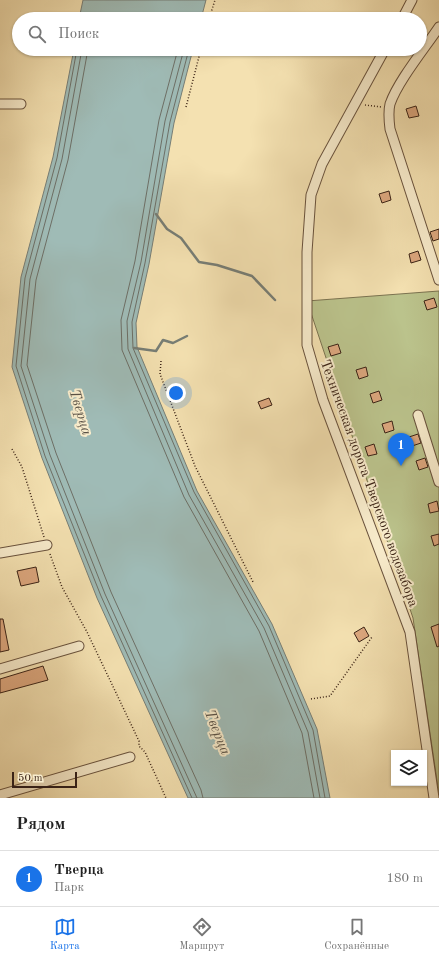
<!DOCTYPE html>
<html lang="ru">
<meta charset="utf-8">
<style>
:root{--surface:#fff;--page:#f2f2f2;--text:#222;--muted:#767676;--line:#e0e0e0;--accent:#1a73e8}
body{margin:0;font-family:"Old Standard TT",serif;background:var(--page);color:var(--text)}
.controls{position:absolute;right:12px;bottom:12px;display:grid;overflow:hidden;border-radius:0px;box-shadow:0 1px 3px #0004}
.controls button{width:36px;height:36px;display:grid;place-items:center;padding:0;border:0;border-bottom:1px solid var(--line);background:var(--surface);color:var(--text);font:20px sans-serif}
.scale{position:absolute;left:12px;bottom:10px;width:65px;box-sizing:border-box;padding-left:4px;border:2px solid #3b2316;border-top:0;font-size:11px;line-height:14px;white-space:nowrap;color:#3b2316;-webkit-text-stroke:3px #f8eccc;paint-order:stroke}
.you{position:absolute;left:176px;top:393px;width:14px;height:14px;margin:-10px;border:3px solid #fff;border-radius:50%;background:#1a73e8;box-shadow:0 0 0 6px #1a73e833}
.badge{display:grid;place-items:center;width:26px;height:26px;border-radius:50%;background:var(--accent);color:#fff;font-size:13px;font-weight:700}
.pin{position:absolute;translate:-50% -33px;filter:drop-shadow(0 1px 2px #0008)}
.pin::after{content:'';position:absolute;top:21px;width:14px;height:12px;background:inherit;clip-path:polygon(0 0,100% 0,50% 100%)}
.list{margin:0;padding:0;list-style:none}
h2{display:flex;justify-content:space-between;align-items:center;height:52px;margin:0;padding:0 16px;font-size:17px}
h2 small{font-size:13px;font-weight:400;color:var(--muted)}
.list li{display:grid;grid-template-columns:26px 1fr auto;gap:12px;align-items:center;box-sizing:border-box;height:56px;padding:0 16px;border-top:1px solid var(--line)}
.list b{display:block;font-size:15px;white-space:nowrap}
.list p{margin:0;font-size:13px;white-space:nowrap;color:var(--muted)}
.list em{font-size:13px;font-style:normal;color:var(--muted)}
.icon{flex:none;width:22px;height:22px;fill:none;stroke:currentColor;stroke-width:2;stroke-linecap:round;stroke-linejoin:round}
.map{position:relative;flex:none;width:439px;height:798px;overflow:hidden}
.search{position:absolute;background:var(--surface);box-shadow:0 1px 3px #0004;left:12px;right:12px;top:12px;height:44px;display:flex;align-items:center;gap:10px;box-sizing:border-box;padding:0 14px;border-radius:22px;color:var(--muted);font-size:15px}
.sheet{height:108px;background:var(--surface)}
nav{display:flex;justify-content:space-around;align-items:center;box-sizing:border-box;height:56px;border-top:1px solid var(--line);background:var(--surface);font-size:11px;color:var(--muted)}
nav a{display:grid;justify-items:center;gap:2px}
nav .on{color:var(--accent)}
.map>svg:first-child{display:block}
.green{fill:#bbc38c;stroke:#7b7351}
.water{fill:#9fbbb6;stroke:#777e76}
.lines{fill:none;stroke-linecap:round;stroke-linejoin:round}
.shore{stroke:#6d6f66;stroke-width:1}
.stream{stroke:#777e76;stroke-width:2.5}
.building{fill:#dca77e;stroke:#3b2316}
.minor-casing{stroke:#69523d;stroke-width:11}
.path{stroke:#3b2316;stroke-width:1.5;stroke-dasharray:1 2;stroke-linecap:butt}
.minor{stroke:#f8eccc;stroke-width:9}
.labels{text-anchor:middle;stroke-width:4;stroke-linejoin:round;paint-order:stroke}
.street-label{font-size:14px;fill:#3b2316;stroke:#f8eccc}
.water-label{font-size:15px;font-style:italic;fill:#595146;stroke:#f8eccc}
</style>
<div class="map">
<svg width="439" height="798" viewBox="0 0 439 798">
<rect width="100%" height="100%" fill="#f4e1b1"/>
<filter id="stains"><feTurbulence type="fractalNoise" baseFrequency=".005" numOctaves="4"/><feColorMatrix values="0 0 0 0 .2 0 0 0 0 .09 0 0 0 0 .02 0 0 0 .5 -.17"/></filter>
<radialGradient id="worn" r=".72"><stop offset=".6" stop-color="#630" stop-opacity="0"/><stop offset="1" stop-color="#630" stop-opacity=".3"/></radialGradient>
<path class="green" d="M439,291V794L413,618L307,301Z"/>
<path class="water" d="M83,0H206L201,19H79Z
M74,49H193L174,123L149,264L136,323L137,347L197,491L272,624L317,729L330,798H188L97,598L42,458L12,367L21,277L53,157Z"/>
<g class="lines">
<path class="shore" d="M77,49L57,158L25,278L16,366L45,456L101,596L192,798
M82,49L62,159L30,279L21,366L50,455L105,594L197,798
M88,49L68,160L36,280L27,365L56,453L111,592L201,790L203,798
M178,49L159,120L135,261L121,320L122,350L184,497L259,631L302,733L314,798
M184,49L165,121L141,262L127,321L128,349L189,495L264,628L308,732L320,798
M189,49L170,122L145,263L132,322L133,348L194,492L269,626L313,730L325,798"/>
<path class="stream" d="M156,214L167,229L181,238L199,262L217,265L252,276L275,300
M134,348L156,351L163,340L173,343L187,336"/>
</g>
<path class="building" d="M416,106L419,116L409,118L406,109Z
M389,191L391,200L382,203L379,194Z
M439,229V239L433,241L430,232Z
M418,251L421,260L411,263L409,254Z
M434,298L437,307L427,310L424,301Z
M338,344L341,353L331,356L328,347Z
M366,367L368,376L359,379L356,370Z
M379,391L382,400L373,403L370,394Z
M269,398L272,405L261,409L258,402Z
M392,421L394,430L385,433L382,424Z
M418,434L421,443L412,446L409,437Z
M374,444L377,454L368,456L365,447Z
M425,458L428,467L419,470L416,461Z
M437,501L439,511L430,513L428,504Z
M439,534V544L434,546L431,536Z
M36,567L39,582L21,586L17,571Z
M0,619H3L9,650L0,652Z
M439,624V646L437,647L431,627Z
M364,627L369,636L359,642L354,633Z
M43,666L48,680L0,693V679Z"/>
<g class="lines">
<defs>
<path id="minor" d="M402,19L412,0
M439,27C425,48 398,81 390,104C388,112 389,121 390,129L439,280
M385,49L322,164L311,195L307,252V345L323,400L410,632L434,798
M0,104H21
M418,415L439,482
M0,553L47,545
M0,669L79,646
M0,795L130,757"/>
</defs>
<use href="#minor" class="minor-casing"/>
<path class="path" d="M209,19L215,0
M365,105L381,107
M186,107L201,49
M161,361L160,374L195,466L253,582
M12,449L22,467L44,537
M50,554L62,587L87,632L139,741V746L145,752L166,798
M311,699L330,696L372,637"/>
<use href="#minor" class="minor"/>
</g>
<g class="labels">
<g class="street-label">
<text transform="translate(370 483) rotate(70)" y="5">Техническая дорога Тверского водозабора</text>
</g>
<g class="water-label">
<text transform="translate(81 412) rotate(73)" y="5">Тверца</text>
<text transform="translate(218 732) rotate(68)" y="5">Тверца</text>
</g>
</g>
<rect width="100%" height="100%" filter="url(#stains)"/>
<rect width="100%" height="100%" fill="url(#worn)"/>
</svg>
<div class="controls">
<button><svg class="icon" aria-label="layers" viewBox="0 0 24 24"><path d="M12 4l9 5-9 5-9-5zM3 14l9 5 9-5"/></svg></button>
</div>
<div class="scale">50 m</div>
<div class="you"></div>
<div class="pin badge" style="left:401px;top:466px">1</div>
<div class="search"><svg class="icon" aria-label="search" viewBox="0 0 24 24"><circle cx="10" cy="10" r="6"/><path d="M15 15l6 6"/></svg>Поиск</div>
</div>
<section class="sheet">
<h2>Рядом<small></small></h2>
<ul class="list">
<li><span class="badge">1</span><div><b>Тверца</b><p>Парк</p></div><em>180 m</em></li>
</ul>
</section>
<nav>
<a class="on"><svg class="icon" aria-label="map" viewBox="0 0 24 24"><path d="M3 6l6-2 6 2 6-2v14l-6 2-6-2-6 2zM9 4v14M15 6v14"/></svg>Карта</a>
<a><svg class="icon" aria-label="directions" viewBox="0 0 24 24"><path d="M12 3l9 9-9 9-9-9zM9 14v-3h6M13 9l2 2-2 2"/></svg>Маршрут</a>
<a><svg class="icon" aria-label="saved" viewBox="0 0 24 24"><path d="M7 4h10v16l-5-4-5 4z"/></svg>Сохранённые</a>
</nav>
